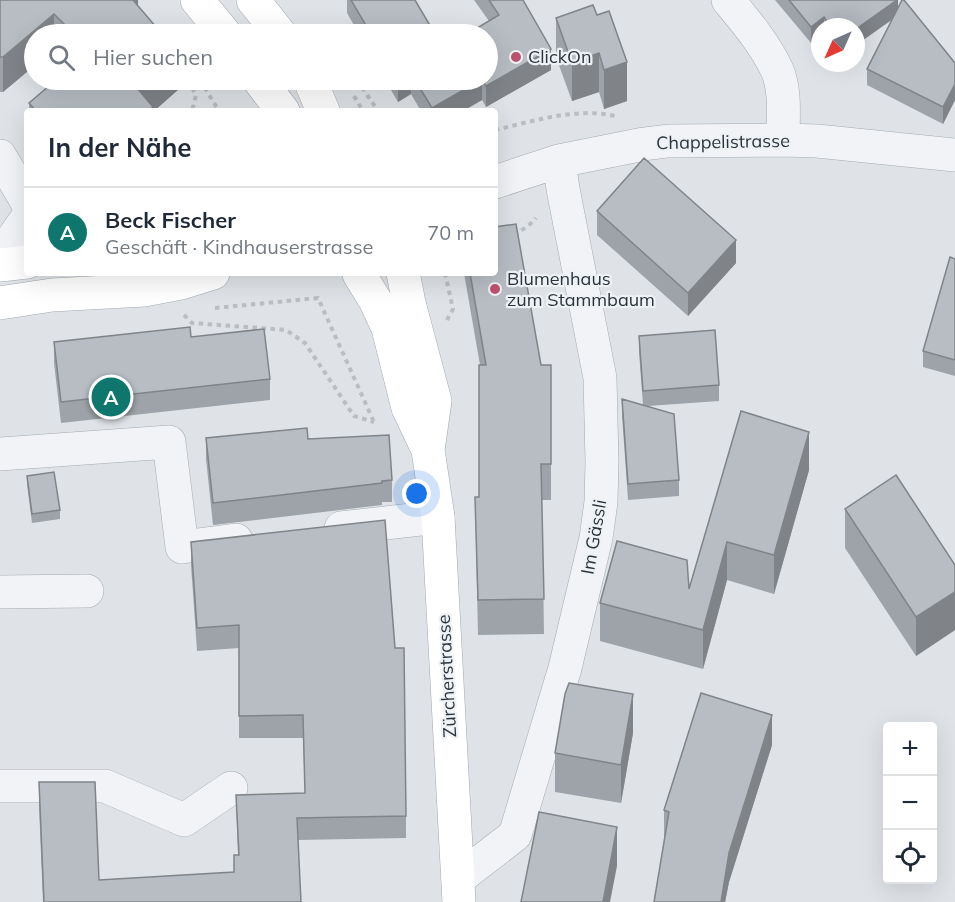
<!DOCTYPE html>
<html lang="de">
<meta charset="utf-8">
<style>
:root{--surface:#fff;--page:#f6f6f7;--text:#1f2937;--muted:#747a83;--line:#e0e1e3;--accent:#0f766e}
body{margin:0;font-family:Mulish,sans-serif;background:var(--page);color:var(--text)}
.controls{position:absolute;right:18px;bottom:18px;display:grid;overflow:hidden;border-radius:6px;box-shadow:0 6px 24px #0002}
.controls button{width:54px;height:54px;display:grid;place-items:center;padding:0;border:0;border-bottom:2px solid var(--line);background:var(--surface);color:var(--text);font:30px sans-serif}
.compass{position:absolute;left:811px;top:18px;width:54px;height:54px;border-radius:50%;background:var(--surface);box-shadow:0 6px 24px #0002;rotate:225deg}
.you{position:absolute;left:417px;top:494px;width:21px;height:21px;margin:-15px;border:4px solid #fff;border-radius:50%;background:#1a73e8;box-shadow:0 0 0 9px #1a73e833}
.badge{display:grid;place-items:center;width:39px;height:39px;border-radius:50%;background:var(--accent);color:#fff;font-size:20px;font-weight:700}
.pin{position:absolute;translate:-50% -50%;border:3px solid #fff;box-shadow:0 2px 6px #0006}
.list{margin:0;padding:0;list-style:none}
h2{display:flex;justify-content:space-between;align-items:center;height:78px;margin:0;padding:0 24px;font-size:26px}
h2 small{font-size:20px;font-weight:400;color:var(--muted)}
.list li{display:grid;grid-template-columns:39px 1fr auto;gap:18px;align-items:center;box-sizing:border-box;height:90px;padding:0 24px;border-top:2px solid var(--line)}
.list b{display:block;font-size:22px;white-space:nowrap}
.list p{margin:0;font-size:20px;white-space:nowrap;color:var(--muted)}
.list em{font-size:20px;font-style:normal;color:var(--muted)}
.icon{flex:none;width:33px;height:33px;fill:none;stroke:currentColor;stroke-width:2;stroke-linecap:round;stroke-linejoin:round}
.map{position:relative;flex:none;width:955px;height:902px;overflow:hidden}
.search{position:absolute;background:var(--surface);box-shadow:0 6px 24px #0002;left:24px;top:24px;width:474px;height:66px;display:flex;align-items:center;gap:15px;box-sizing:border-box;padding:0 21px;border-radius:33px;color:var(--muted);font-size:22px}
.panel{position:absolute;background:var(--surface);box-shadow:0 6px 24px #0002;left:24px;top:108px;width:474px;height:168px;border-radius:6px}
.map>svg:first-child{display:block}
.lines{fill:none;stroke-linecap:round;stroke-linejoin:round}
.minor-casing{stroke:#a5abb0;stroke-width:34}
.major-casing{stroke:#a0a9b1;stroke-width:34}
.path{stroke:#babdc2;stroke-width:4;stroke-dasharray:4.5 4.5;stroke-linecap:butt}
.minor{stroke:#f2f3f6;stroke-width:33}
.major{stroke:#fff;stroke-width:33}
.wall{fill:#9da3a8}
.shaded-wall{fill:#808488}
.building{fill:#b7bdc3;stroke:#808488;stroke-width:1.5}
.poi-dot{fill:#bf5170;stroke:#eef2f5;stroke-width:2}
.labels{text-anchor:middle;stroke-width:4.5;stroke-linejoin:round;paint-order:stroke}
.poi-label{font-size:18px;fill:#2a333c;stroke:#eef2f5;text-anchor:start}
.street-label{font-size:18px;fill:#2a333c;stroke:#eef2f5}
</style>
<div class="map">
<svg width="955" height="902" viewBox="0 0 955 902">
<rect width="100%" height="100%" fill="#dfe3e7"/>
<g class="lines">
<defs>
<path id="minor" d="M728,0C746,22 765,44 777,70C786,90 783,118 783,140
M0,156L27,202
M495,182L559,161L644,144L668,141L783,140L817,141L955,155
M0,257L27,218
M0,454L169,442L182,547L236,540
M341,528L438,517
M0,592L87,591
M0,786H105L184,820L231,788
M458,879L515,835L565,668L596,538L601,502L602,462L600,378L563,189L559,161"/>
<path id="major" d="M197,0L225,34
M253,0L280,34
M259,80L283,111
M310,80L323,111
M0,265L27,262
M403,273L409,303L435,401L428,450L438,517L459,902
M359,274L375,300L388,328L408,408L428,450
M0,303L52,295L144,290L181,283L213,273"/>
</defs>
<use href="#minor" class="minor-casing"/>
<use href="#major" class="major-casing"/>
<path class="path" d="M188,80L196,95L192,111
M200,80L219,111
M357,80L378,111
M354,96L363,111
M495,130C534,121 576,107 615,116
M513,234C522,231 530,225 536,218
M445,273L453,309L447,320
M215,308L318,298L374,422
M184,315L192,323L286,330L305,343L354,416L374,422"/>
<use href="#minor" class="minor"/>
<use href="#major" class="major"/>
</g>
<path class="wall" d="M0,0H138L137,5L162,34H34V66L3,92H0Z
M347,0H415L435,34H359L347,13Z
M474,0H523L551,70L486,107L482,100L463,111H421L411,94L398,102L385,80H488L489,21Z
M775,0H898V7L955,63V100L943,124L867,85V69L892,20L856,45V27H820V36L811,43Z
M593,5L627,101L604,109L599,92L572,101L556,57V18Z
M179,80V89L154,111H29V103Z
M597,211L736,263L688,316L597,235Z
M955,259V376L923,367V351Z
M464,273H495L541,365H551V500H542L544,634L478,635L475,497H479L480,365Z
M639,336L719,385V401L648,406L679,480V496L628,500L622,415V399L643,405L639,352Z
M191,337L270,379V400L61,423L54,363V342Z
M741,411L809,470L774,594L727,580L703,669L600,641V603L689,589Z
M206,438L308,439L392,480V502H382V505L213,525L206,459Z
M27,476L60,510V519L32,523L27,484Z
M845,509L955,592V630L916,656L845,548Z
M191,542L406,816V838L298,840L301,902H43L39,805V782L99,880L234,872V855H238L236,795L305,793L303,738H239V648L197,651L191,565Z
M633,733L621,803L555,792V753Z
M772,745L729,882L725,902H654L664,840V810Z"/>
<path class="shaded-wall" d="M119,0H138V5L119,19Z
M897,0H898V15L856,45V29Z
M54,14V34H34V66L3,92V57Z
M824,17V27H820V36L811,43V27Z
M551,49V70L486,107V86Z
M599,53V92L572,101V63Z
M627,62V101L604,109V70Z
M149,80H179V89L154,111H138V89Z
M400,80H411V94L398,102V81Z
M481,80H482V100L463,111H432V108Z
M955,84V100L943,124V107Z
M736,240V263L688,316V293Z
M809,432V470L774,594V555Z
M727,542V580L703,669V630Z
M955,592V630L916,656V617Z
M633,694V733L621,803V765Z
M772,715V745L729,882L725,902H721L729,853Z
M617,827V866L610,902H603Z"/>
<path class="building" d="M0,0H133L162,34H74L54,14L3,57H0Z
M351,0H415L435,34H371Z
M489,0H523L551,49L486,86L482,80H488V34H467L499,15Z
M789,0H897L856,29V27H831L824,17L811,27Z
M902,0H904L955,63V84L943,107L867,69Z
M593,5L597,15L609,11L627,62L604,70L599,53L572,63L556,18Z
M56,80H149L138,89L153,107L148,111H36L29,103Z
M415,80H481L432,108Z
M644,158L736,240L688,293L597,211Z
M516,224L541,365H551V464H541L544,599L478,600L475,497H479V365H486L470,273H495V227Z
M950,257L955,259V360L923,351Z
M190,327L191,337L264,329L270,379L61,402L54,342Z
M715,330L719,385L643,391L639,336Z
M622,399L674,414L679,480L628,484Z
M741,411L809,432L774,555L727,542L703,630L600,603L617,541L687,560L689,589Z
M307,428L308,439L389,435L392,480L382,481V483L213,503L206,438Z
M54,472L60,510L32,514L27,476Z
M896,475L955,565V592L916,617L845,509Z
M385,520L395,648H404L406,816L297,818L301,902H44L39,782H95L99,880L234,872V855H239L236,795L305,793L303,715L239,716V625L197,628L191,542Z
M569,683L633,694L621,765L555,753L565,694Z
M701,693L772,715L729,853L721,902H654L669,812L664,810Z
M539,812L617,827L603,902H521Z"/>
<g class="poi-dot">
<circle cx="516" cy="57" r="6"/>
<circle cx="495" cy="289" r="6"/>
</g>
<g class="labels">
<g class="poi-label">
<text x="528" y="63">ClickOn</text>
<text x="507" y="285">Blumenhaus<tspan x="507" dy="21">zum Stammbaum</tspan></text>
</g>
<g class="street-label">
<text transform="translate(723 142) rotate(-1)" y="6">Chappelistrasse</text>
<text transform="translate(594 537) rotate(-80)" y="6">Im Gässli</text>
<text transform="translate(447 676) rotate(-93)" y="6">Zürcherstrasse</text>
</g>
</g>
</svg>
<div class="controls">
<button>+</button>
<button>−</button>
<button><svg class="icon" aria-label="locate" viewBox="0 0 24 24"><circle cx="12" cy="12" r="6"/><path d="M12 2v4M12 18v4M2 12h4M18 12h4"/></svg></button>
</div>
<svg class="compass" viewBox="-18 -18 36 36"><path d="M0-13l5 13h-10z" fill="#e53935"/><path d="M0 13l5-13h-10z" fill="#747a83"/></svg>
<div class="you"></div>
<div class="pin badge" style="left:111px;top:397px">A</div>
<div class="search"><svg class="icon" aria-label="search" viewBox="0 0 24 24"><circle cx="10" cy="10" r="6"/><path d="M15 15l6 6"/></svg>Hier suchen</div>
<section class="panel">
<h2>In der Nähe<small></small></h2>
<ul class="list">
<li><span class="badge">A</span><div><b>Beck Fischer</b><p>Geschäft · Kindhauserstrasse</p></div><em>70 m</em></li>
</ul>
</section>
</div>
